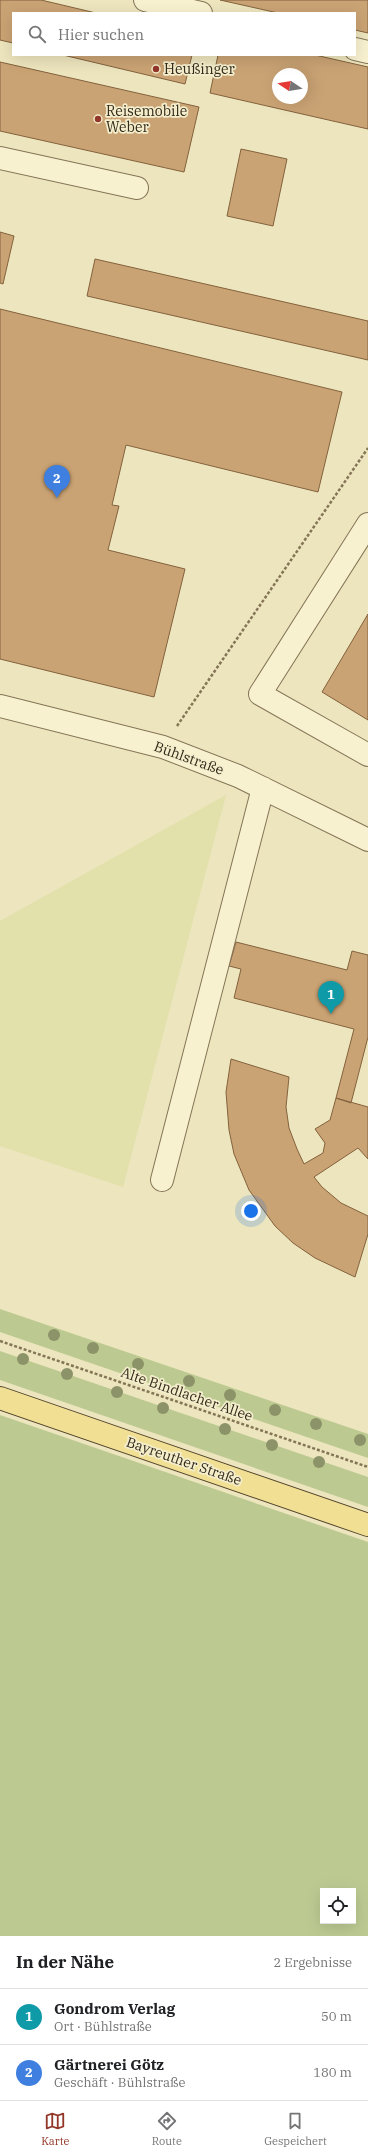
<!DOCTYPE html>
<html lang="de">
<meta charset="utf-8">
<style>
:root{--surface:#fff;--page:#f6f6f6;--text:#202124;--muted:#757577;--line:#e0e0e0;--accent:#923628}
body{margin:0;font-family:"IBM Plex Serif",serif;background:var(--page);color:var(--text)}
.controls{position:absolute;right:12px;bottom:12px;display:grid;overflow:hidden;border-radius:0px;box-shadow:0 4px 16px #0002}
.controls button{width:36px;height:36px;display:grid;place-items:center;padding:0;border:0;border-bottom:1px solid var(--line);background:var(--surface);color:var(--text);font:20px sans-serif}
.compass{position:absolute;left:272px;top:68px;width:36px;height:36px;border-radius:50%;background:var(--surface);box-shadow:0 4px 16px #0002;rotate:282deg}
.you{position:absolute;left:251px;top:1211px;width:14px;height:14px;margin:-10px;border:3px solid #fff;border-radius:50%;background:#1a73e8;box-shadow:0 0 0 6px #1a73e833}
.badge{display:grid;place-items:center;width:26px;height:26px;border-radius:50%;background:var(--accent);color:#fff;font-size:13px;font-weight:700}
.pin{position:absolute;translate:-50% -33px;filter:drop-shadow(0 1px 2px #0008)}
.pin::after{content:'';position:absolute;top:21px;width:14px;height:12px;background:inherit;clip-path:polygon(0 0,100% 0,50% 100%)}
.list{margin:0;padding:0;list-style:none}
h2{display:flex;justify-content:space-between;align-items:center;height:52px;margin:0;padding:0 16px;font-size:17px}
h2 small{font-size:13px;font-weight:400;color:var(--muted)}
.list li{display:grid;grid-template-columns:26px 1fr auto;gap:12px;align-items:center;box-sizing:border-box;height:56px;padding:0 16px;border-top:1px solid var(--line)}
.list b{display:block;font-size:15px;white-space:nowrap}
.list p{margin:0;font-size:13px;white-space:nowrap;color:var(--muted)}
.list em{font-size:13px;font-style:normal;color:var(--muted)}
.icon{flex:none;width:22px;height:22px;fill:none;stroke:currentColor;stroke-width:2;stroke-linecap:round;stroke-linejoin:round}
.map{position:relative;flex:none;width:368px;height:1936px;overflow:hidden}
.search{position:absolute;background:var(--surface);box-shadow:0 4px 16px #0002;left:12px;right:12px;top:12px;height:44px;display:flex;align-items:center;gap:10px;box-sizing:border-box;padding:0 14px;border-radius:0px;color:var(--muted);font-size:15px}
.sheet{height:164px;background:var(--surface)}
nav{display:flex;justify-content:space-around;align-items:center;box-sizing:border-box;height:56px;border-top:1px solid var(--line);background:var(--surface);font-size:11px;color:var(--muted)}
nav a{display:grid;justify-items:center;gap:2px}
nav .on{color:var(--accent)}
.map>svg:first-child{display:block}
.farmland{fill:#e2e0ab}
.green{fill:#bcca92;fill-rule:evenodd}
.building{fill:#caa374;stroke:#83623d;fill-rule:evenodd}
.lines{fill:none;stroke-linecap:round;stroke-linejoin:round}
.minor-casing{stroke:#847557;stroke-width:24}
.major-casing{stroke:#51422b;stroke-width:24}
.path{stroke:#847557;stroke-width:2.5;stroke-dasharray:3 2;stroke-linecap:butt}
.minor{stroke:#f8f1d0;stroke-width:22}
.major{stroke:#f1e094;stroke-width:22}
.tree{fill:#8d9368}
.poi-dot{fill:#923628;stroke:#f4eecd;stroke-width:1.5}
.labels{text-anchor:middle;stroke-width:3.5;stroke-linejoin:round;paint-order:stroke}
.poi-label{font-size:14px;fill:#342a1b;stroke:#f4eecd;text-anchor:start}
.street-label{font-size:14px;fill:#342a1b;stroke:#f4eecd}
</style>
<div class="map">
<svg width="368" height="1936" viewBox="0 0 368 1936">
<rect width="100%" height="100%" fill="#ede5bd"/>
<path class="farmland" d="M226,795L123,1187L0,1146V921Z"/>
<path class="green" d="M0,1309L368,1434V1458L0,1332Z
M0,1351L368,1477V1507L0,1380Z
M0,1415L368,1542V1936H0ZM323,1891H353V1921H323Z"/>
<path class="building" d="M0,0H41L96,13H13V43L0,40Z
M220,0H368V33L355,30V13H278Z
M63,55H192L185,84Z
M218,55H315L368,67V129L210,93ZM278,74H302V98H278Z
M0,62L199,107L184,172L0,131Z
M241,149L287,159L273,226L227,216Z
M0,232L14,236L3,284L0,283Z
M95,259L368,321V360L87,296Z
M0,309L342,392L318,492L126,445L112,505L119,506L108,550L185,569L154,697L0,659Z
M368,614V720L322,692Z
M236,942L347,970L352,951L368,955V1037L351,1103L336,1098L354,1029L234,998L241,969L229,966Z
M231,1059L289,1077L286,1107L289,1128L297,1149L304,1164L323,1153L325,1143L315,1129L330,1120L336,1098L368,1107V1159L358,1148L314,1177L322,1187L341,1203L368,1216V1234L355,1277L315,1258L293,1243L275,1226L249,1190L234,1154L229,1130L226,1092Z"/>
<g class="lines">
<defs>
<path id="minor" d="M145,0L201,13
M355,49L368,52
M0,158L137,188
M368,524L260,694L368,755
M0,706L163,747L238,776L368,840
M162,1180L263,788"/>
<path id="major" d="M0,1398L368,1525"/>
</defs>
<use href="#minor" class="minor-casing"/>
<use href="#major" class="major-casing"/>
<path class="path" d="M177,726L368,448
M0,1341L368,1467"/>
<use href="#minor" class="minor"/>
<use href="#major" class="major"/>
</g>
<g class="tree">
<circle cx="54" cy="1335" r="6"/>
<circle cx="93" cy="1348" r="6"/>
<circle cx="23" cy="1359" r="6"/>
<circle cx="138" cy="1364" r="6"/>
<circle cx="67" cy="1374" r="6"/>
<circle cx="189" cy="1381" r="6"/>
<circle cx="117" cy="1392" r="6"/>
<circle cx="230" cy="1395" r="6"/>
<circle cx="163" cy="1408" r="6"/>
<circle cx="275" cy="1410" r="6"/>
<circle cx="316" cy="1424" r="6"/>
<circle cx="225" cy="1429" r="6"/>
<circle cx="360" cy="1440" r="6"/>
<circle cx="272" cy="1445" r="6"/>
<circle cx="319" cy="1462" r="6"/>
</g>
<g class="poi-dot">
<circle cx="156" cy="69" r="4"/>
<circle cx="98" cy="119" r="4"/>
</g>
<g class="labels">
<g class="poi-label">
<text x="164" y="74">Heußinger</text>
<text x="106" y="116">Reisemobile<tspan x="106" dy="16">Weber</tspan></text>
</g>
<g class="street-label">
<text transform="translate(189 758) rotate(20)" y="5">Bühlstraße</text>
<text transform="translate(187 1394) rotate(19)" y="5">Alte Bindlacher Allee</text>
<text transform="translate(184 1461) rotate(19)" y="5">Bayreuther Straße</text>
</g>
</g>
</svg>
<div class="controls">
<button><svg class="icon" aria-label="locate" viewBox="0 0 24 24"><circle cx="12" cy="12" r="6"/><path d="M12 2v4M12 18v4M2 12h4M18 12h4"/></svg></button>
</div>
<svg class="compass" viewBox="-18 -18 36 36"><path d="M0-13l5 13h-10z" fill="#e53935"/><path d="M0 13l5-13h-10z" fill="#757577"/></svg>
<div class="you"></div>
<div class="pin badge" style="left:331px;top:1014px;background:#0f9aa8">1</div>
<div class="pin badge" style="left:57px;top:498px;background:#3f7fe0">2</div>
<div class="search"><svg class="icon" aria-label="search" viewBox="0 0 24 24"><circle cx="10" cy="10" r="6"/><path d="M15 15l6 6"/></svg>Hier suchen</div>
</div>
<section class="sheet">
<h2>In der Nähe<small>2 Ergebnisse</small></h2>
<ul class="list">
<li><span class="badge" style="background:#0f9aa8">1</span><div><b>Gondrom Verlag</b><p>Ort · Bühlstraße</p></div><em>50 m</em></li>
<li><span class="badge" style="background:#3f7fe0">2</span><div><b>Gärtnerei Götz</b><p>Geschäft · Bühlstraße</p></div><em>180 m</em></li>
</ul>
</section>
<nav>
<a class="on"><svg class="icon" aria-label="map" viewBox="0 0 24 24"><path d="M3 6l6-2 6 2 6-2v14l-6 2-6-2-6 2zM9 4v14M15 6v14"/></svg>Karte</a>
<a><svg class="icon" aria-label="directions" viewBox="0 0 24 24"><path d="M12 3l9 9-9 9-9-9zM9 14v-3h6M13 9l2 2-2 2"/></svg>Route</a>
<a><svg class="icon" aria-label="saved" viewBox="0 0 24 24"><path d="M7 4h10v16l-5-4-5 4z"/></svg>Gespeichert</a>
</nav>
